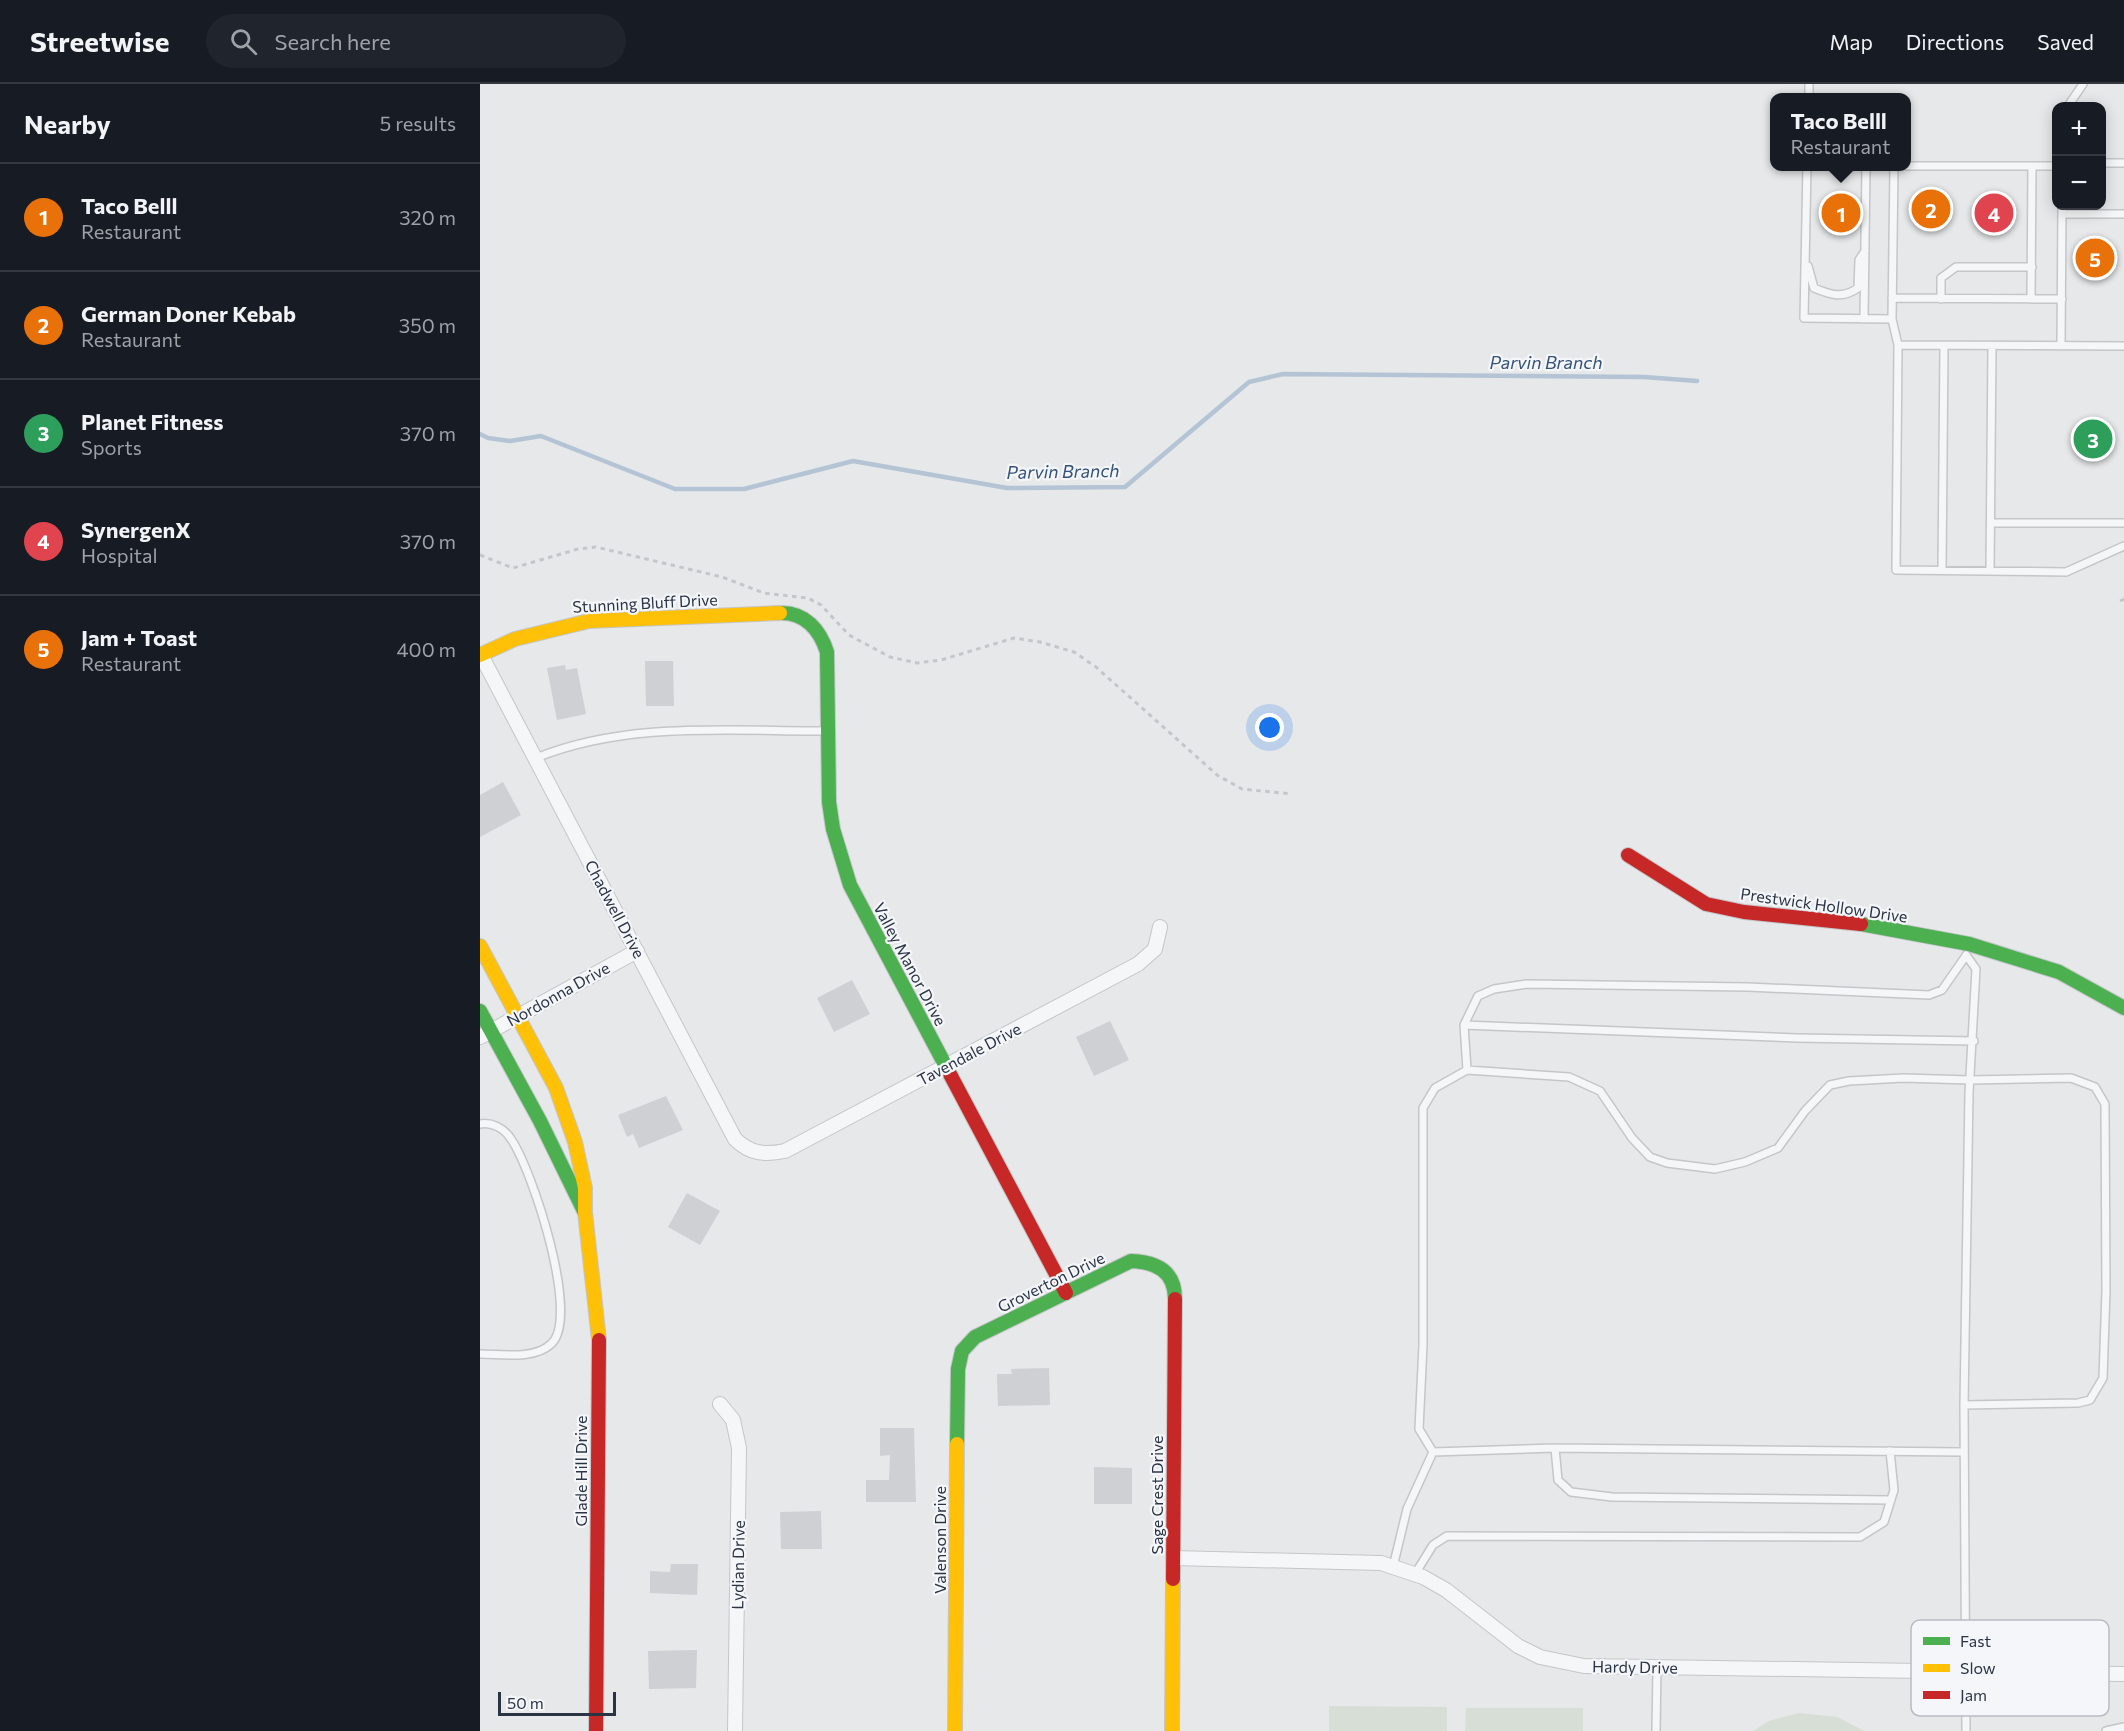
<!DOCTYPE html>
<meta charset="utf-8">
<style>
:root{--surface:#171b24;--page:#20242c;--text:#f1f3f6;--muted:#9ea1a6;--line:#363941;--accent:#6c737f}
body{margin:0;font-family:Commissioner,sans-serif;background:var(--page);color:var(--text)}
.controls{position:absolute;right:18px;top:18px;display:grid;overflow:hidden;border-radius:12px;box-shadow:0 3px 15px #0003}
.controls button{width:54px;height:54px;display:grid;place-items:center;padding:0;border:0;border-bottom:2px solid var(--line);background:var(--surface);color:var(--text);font:30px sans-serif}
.scale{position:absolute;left:18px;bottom:15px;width:118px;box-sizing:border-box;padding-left:6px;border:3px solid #2b3445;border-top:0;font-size:16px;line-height:21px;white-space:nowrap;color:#2b3445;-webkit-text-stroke:4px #f4f6f9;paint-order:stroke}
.you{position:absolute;left:790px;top:644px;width:21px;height:21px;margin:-15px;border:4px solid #fff;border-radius:50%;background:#1a73e8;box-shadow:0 0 0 9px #1a73e833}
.badge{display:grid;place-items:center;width:39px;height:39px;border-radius:50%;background:var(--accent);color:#fff;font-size:20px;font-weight:700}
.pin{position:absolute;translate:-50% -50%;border:3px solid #fff;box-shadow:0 2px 6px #0006}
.popup{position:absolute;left:1290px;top:9px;width:141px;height:78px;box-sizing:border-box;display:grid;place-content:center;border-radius:12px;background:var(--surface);filter:drop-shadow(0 2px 4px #0005);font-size:20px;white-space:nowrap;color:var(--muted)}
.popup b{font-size:22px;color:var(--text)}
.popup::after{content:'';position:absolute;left:50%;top:100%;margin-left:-12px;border:12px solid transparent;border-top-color:var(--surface)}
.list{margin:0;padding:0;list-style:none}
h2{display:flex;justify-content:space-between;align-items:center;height:78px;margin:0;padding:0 24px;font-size:26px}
h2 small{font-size:20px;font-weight:400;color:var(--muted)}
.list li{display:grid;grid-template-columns:39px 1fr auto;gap:18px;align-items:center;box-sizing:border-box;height:108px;padding:0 24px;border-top:2px solid var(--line)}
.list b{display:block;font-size:22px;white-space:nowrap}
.list p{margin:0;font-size:20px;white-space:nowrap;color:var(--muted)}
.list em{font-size:20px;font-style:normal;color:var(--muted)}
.icon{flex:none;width:33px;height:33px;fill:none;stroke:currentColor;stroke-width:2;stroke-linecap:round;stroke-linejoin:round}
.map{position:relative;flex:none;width:1644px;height:1647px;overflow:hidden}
header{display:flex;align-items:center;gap:36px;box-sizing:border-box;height:84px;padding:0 30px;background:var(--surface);border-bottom:2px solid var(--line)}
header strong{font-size:28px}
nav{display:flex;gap:33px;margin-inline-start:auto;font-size:21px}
.search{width:420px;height:54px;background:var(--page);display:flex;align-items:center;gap:15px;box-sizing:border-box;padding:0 21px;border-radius:33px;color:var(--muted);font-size:22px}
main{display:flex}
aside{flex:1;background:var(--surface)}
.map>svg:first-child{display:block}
.green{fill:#d6ded6}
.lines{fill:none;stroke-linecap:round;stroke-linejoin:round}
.stream{stroke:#b4c4d5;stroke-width:4.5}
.building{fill:#ced0d3}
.lane-casing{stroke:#c4c6c8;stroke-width:10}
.street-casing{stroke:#c4c6c8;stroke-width:16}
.fast-casing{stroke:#c4c6c8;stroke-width:16}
.slow-casing{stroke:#c4c6c8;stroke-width:16}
.jam-casing{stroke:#c4c6c8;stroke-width:16}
.path{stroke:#c5c6ca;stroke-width:3;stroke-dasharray:4.5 4.5;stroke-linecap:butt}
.lane{stroke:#f5f6f7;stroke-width:7}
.street{stroke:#f5f6f7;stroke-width:14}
.fast{stroke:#4caf50;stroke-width:14}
.slow{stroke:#ffc107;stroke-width:14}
.jam{stroke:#c62828;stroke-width:14}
.labels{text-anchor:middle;stroke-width:4.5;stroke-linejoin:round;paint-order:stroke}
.street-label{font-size:16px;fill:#2b3445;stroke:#f4f6f9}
.water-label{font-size:18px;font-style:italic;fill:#34527a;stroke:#f4f6f9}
.key{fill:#f4f6f9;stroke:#b8bcc3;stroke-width:1.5}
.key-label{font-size:16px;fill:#2b3445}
</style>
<header>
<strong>Streetwise</strong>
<div class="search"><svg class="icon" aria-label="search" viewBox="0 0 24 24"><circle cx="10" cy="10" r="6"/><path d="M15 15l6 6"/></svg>Search here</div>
<nav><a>Map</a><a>Directions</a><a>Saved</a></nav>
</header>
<main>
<aside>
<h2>Nearby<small>5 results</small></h2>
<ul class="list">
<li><span class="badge" style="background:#e8710a">1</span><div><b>Taco Belll</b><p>Restaurant</p></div><em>320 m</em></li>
<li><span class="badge" style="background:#e8710a">2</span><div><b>German Doner Kebab</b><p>Restaurant</p></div><em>350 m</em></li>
<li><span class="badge" style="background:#2e9e5b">3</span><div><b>Planet Fitness</b><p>Sports</p></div><em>370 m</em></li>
<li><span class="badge" style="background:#e0444e">4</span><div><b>SynergenX</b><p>Hospital</p></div><em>370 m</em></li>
<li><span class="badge" style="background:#e8710a">5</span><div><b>Jam + Toast</b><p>Restaurant</p></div><em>400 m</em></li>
</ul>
</aside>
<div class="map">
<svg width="1644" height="1647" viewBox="0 0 1644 1647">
<rect width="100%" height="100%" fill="#e6e8ea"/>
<path class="green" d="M849,1622L967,1623V1647H849Z
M986,1624H1103V1647H985Z
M1319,1629L1357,1633L1384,1647H1273L1289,1637Z"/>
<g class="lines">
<path class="stream" d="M0,350L8,354L30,357L61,352L195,405H264L373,377L527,404L645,403L769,298L803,290L1164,293L1217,297"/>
</g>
<path class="building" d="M165,577H193L194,622H166Z
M85,581L86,586L97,584L106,630L77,636L67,584Z
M23,698L41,731L0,753V711Z
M372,896L390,930L354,948L337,914Z
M630,937L649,976L614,992L596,953Z
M186,1012L203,1046L159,1064L153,1050L147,1053L138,1031Z
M207,1109L240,1127L220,1161L188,1143Z
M569,1284L570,1321L518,1322L517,1290H532L531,1285Z
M400,1344H434L436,1418H386V1396H409L410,1371L400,1372Z
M614,1383L652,1384V1420H614Z
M341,1427L342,1465H301L300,1428Z
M191,1480H218L217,1511L170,1509V1487L190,1488Z
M217,1566L216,1604L169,1605L168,1567Z"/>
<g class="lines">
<defs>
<path id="lane" d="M1329,14V0
M1588,22L1603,0
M1622,79H1644
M1327,82L1324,234L1412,235L1418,261L1416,486L1586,488L1644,462
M1427,82H1576
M1582,130H1644
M1328,182L1334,204C1351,211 1362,215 1378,204L1379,176L1385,167
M1412,214L1582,215
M1461,215V194L1476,183H1552
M1551,215L1552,82
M1384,235L1386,82
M1412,235L1414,82
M1418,261L1644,262
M1581,262L1582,122
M1511,439H1644
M1462,486L1464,262
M1510,487L1512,262
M56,674C146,637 250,647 346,647
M984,941L1317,954L1494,957
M987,986L955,1004L943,1024V1261L939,1345L953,1368L1075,1364L1484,1368
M0,1040C12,1038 24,1044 31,1055C52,1085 101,1234 71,1260C54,1276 21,1270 0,1270
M1484,1321L1598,1319L1610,1316L1623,1294L1626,1207L1625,1020L1615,1003L1591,994L1490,996L1423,994L1369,997L1350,1001L1325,1027L1298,1064L1265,1078L1235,1085L1187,1079L1170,1073L1152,1054L1120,1007L1089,993L987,986L984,941L998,912L1014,905L1047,900L1268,903L1449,911L1462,906L1485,873
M1075,1364L1078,1396L1091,1408L1132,1413L1411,1416
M913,1483L927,1425L953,1368
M935,1490L953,1461L967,1452L1380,1453L1404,1438L1414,1406L1410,1367
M1176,1647L1177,1583
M1486,1647L1484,1321L1489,1009L1496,885L1486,871
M1626,1647L1644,1643"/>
<path id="street" d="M1,571L255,1055C270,1070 285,1071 305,1067L658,880L675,865L680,843
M0,953L157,867
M240,1320L253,1336L259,1364L255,1647
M693,1474L901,1479L943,1493L966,1506L1038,1562L1060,1573L1104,1582L1644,1590"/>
<path id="fast" d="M300,529C325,528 340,546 347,568L349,718L353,745L370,801L471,992
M1381,840L1489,860L1579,888L1644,924
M0,927L60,1037L104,1127
M477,1360L478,1285L482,1267L495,1253L651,1177C676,1178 695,1187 695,1215"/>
<path id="slow" d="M0,571L35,555L109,537L300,529
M0,862L76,1004L95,1058L105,1104V1128L119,1256
M475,1647L477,1360
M692,1647L693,1495"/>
<path id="jam" d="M1148,771L1226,820L1264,828L1381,840
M471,992L586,1209
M693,1495L695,1215
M116,1647L119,1256"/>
</defs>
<use href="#lane" class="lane-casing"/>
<use href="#street" class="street-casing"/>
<use href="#fast" class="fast-casing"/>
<use href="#slow" class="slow-casing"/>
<use href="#jam" class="jam-casing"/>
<path class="path" d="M0,471L33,484L98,465L116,463L242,493L284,509L328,514L341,521L369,551L410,573L437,579L461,576L534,554L560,558L594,568L616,583L737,691L762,705L812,710
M1640,517L1644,515"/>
<use href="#lane" class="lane"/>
<use href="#street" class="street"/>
<use href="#fast" class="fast"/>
<use href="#slow" class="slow"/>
<use href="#jam" class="jam"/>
</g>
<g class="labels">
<g class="street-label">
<text transform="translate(165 519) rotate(-3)" y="6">Stunning Bluff Drive</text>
<text transform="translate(1344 821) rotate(8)" y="6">Prestwick Hollow Drive</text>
<text transform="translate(135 825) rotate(62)" y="6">Chadwell Drive</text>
<text transform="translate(430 880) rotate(62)" y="6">Valley Manor Drive</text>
<text transform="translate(78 910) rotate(-29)" y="6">Nordonna Drive</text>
<text transform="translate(489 970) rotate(-28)" y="6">Tavendale Drive</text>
<text transform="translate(571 1198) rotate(-26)" y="6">Groverton Drive</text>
<text transform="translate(101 1387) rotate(-90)" y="6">Glade Hill Drive</text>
<text transform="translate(677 1411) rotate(-90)" y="6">Sage Crest Drive</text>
<text transform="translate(460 1456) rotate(-90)" y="6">Valenson Drive</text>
<text transform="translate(258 1481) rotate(-89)" y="6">Lydian Drive</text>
<text transform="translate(1155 1583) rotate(1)" y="6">Hardy Drive</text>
</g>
<g class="water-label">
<text x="1066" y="285">Parvin Branch</text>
<text transform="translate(583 388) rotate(-1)" y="6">Parvin Branch</text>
</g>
</g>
<rect x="1431" y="1536" width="198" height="96" rx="9" class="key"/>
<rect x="1443" y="1553" width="27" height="8" fill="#4caf50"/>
<rect x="1443" y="1580" width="27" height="8" fill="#ffc107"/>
<rect x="1443" y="1607" width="27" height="8" fill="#c62828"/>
<g class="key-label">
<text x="1480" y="1563">Fast</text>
<text x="1480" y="1590">Slow</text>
<text x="1480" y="1617">Jam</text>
</g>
</svg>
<div class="controls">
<button>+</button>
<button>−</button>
</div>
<div class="scale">50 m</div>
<div class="you"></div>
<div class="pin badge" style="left:1361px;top:129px;background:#e8710a">1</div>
<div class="popup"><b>Taco Belll</b>Restaurant</div>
<div class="pin badge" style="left:1451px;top:125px;background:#e8710a">2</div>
<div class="pin badge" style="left:1613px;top:355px;background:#2e9e5b">3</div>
<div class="pin badge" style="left:1514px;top:129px;background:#e0444e">4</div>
<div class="pin badge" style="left:1615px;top:174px;background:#e8710a">5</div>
</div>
</main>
